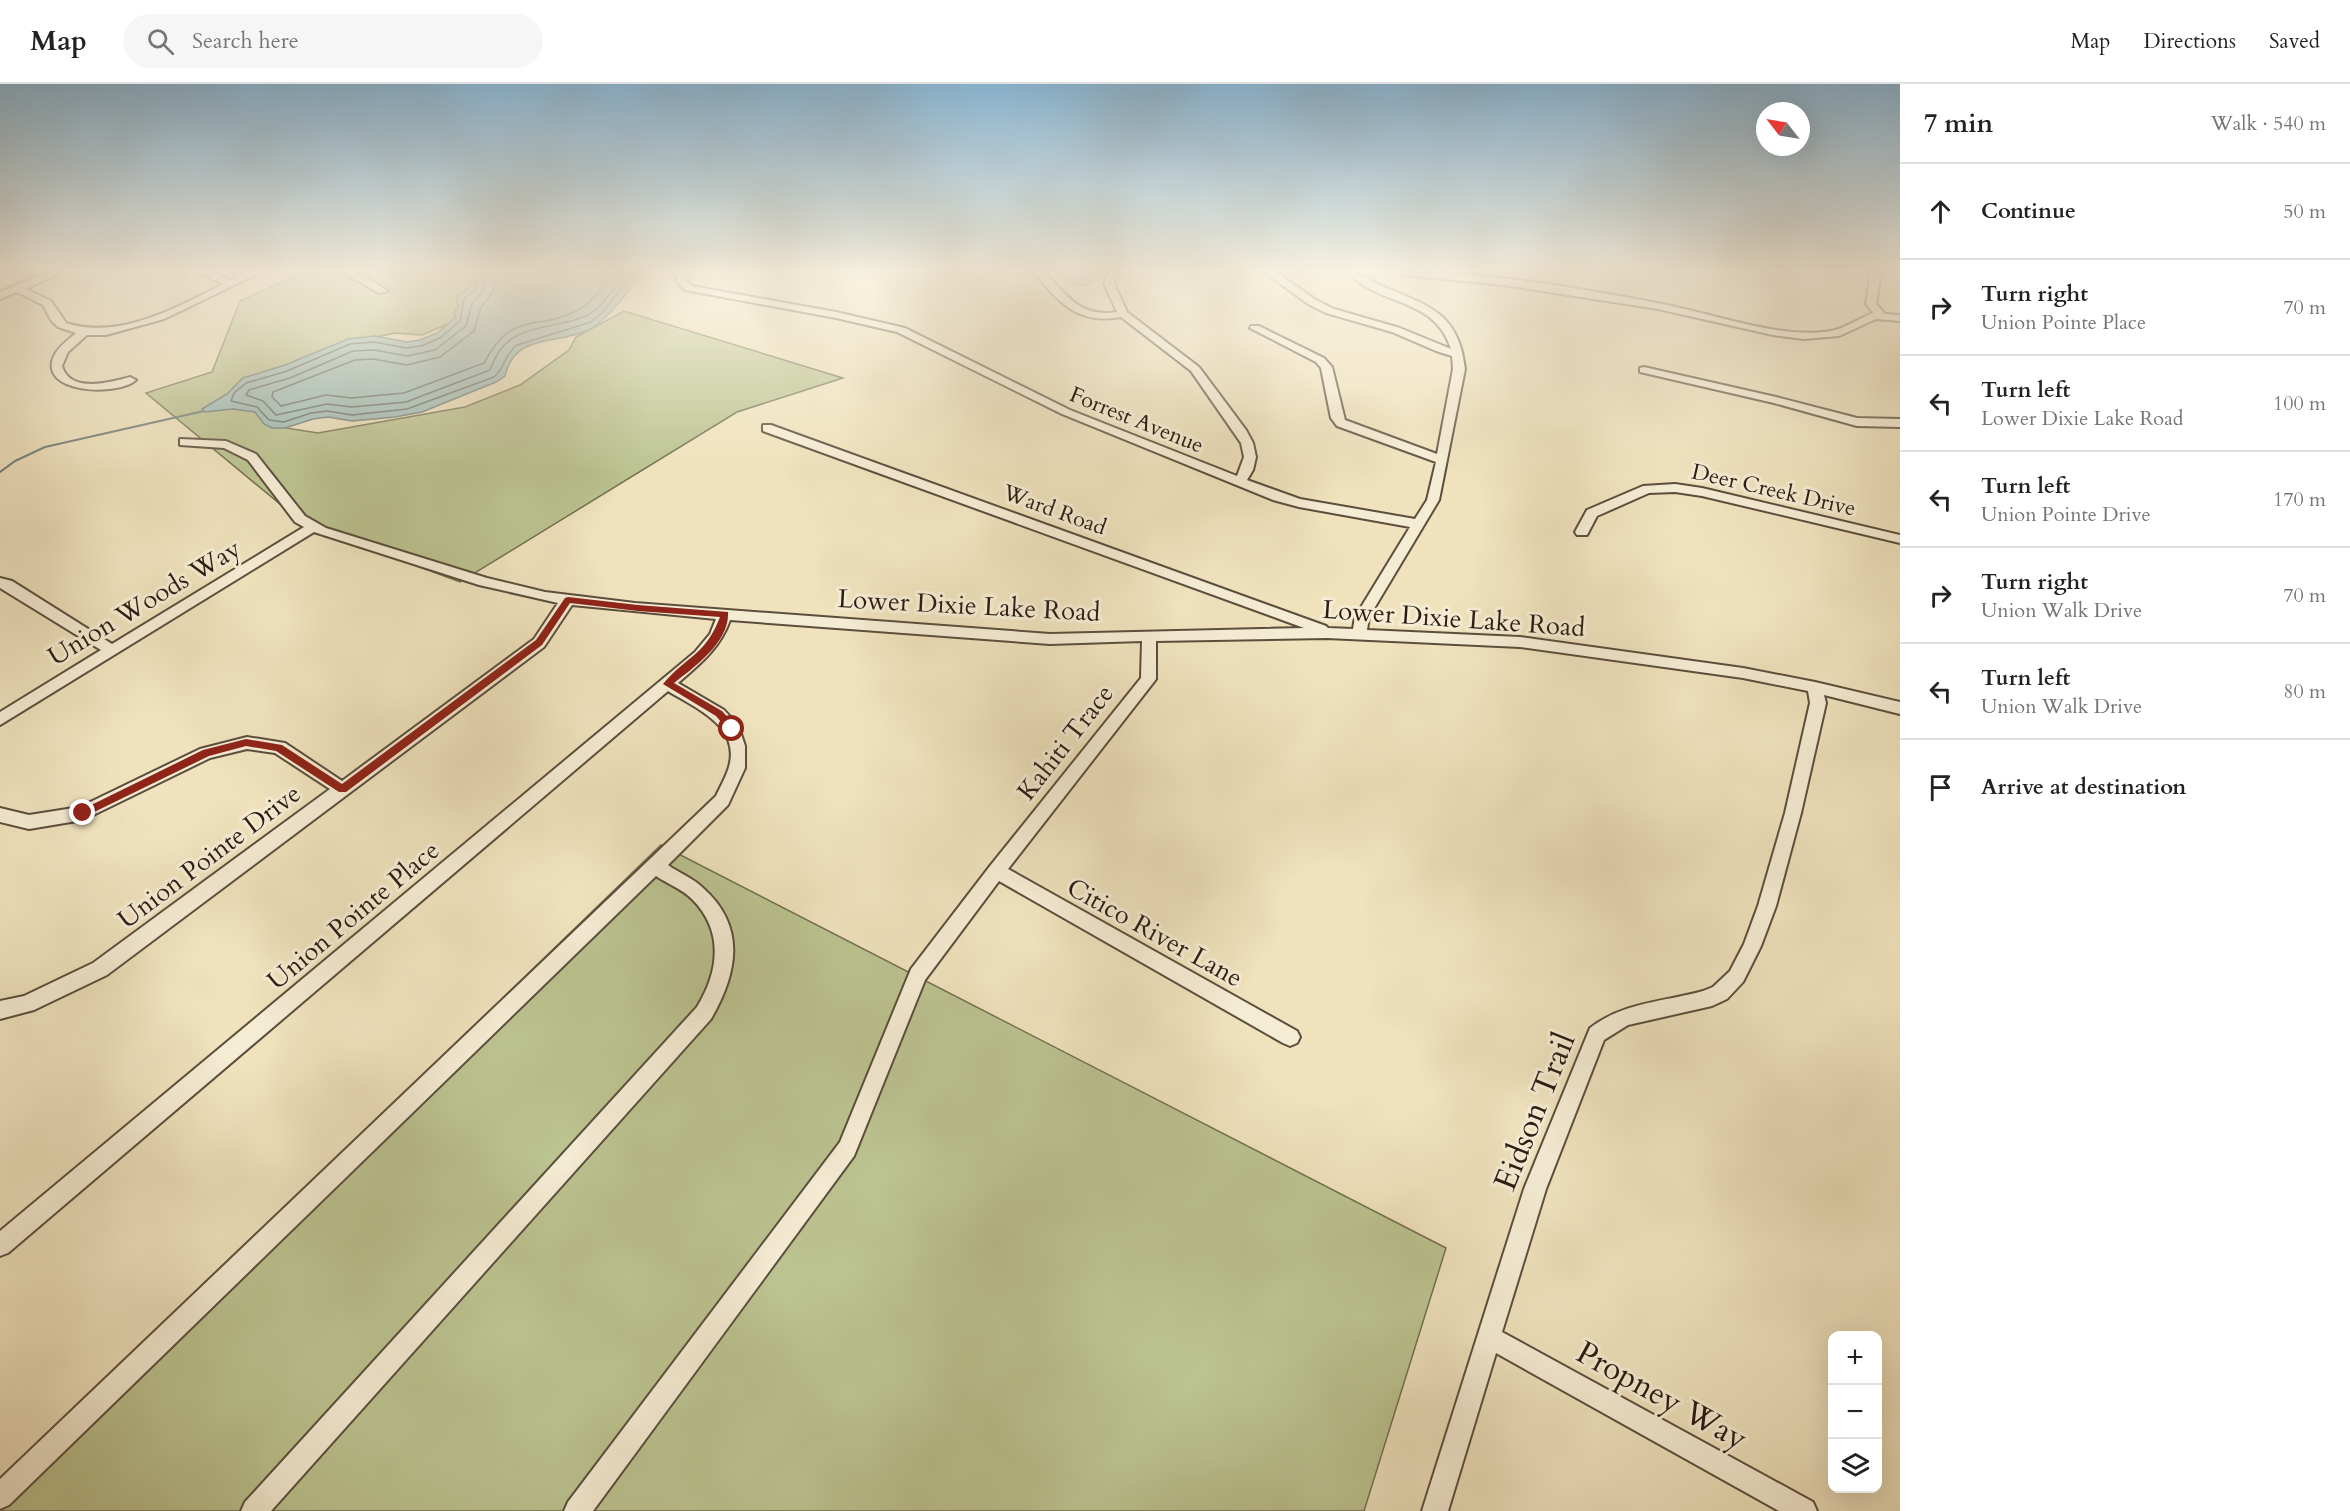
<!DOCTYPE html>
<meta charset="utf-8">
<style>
:root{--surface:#fff;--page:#f6f6f6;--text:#222;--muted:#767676;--line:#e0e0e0}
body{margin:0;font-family:Cardo,serif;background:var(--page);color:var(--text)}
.controls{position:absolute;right:18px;bottom:18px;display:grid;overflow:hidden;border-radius:12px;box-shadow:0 6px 24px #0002}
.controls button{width:54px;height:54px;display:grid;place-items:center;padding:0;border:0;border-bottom:2px solid var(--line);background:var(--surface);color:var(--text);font:30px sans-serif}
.compass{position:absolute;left:1756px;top:18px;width:54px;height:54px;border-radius:50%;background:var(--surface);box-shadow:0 6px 24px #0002;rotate:301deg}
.stop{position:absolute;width:18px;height:18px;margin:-14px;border:4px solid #8f2418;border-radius:50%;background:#fff}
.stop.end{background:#8f2418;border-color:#fff;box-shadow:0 2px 6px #0008}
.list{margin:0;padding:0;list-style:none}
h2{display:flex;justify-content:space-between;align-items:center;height:78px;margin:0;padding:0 24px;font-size:26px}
h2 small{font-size:20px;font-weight:400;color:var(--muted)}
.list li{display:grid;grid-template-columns:39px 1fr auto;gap:18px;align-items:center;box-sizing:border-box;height:96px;padding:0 24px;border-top:2px solid var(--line)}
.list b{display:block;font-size:22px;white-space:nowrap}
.list p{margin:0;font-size:20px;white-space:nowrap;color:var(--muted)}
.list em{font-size:20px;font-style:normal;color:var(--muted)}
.icon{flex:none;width:33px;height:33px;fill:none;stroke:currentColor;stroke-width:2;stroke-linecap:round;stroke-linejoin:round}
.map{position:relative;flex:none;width:1900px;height:1427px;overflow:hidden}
header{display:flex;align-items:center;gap:36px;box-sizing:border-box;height:84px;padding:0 30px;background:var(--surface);border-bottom:2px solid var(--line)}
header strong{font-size:28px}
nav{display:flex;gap:33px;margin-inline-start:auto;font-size:21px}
.search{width:420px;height:54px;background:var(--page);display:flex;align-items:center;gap:15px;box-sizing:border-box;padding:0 21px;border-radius:33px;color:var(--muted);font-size:22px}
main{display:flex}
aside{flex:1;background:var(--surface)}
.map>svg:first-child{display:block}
.green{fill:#bbc390;stroke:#737051;stroke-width:1.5}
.water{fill:#9dbcba;stroke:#6f7c77;stroke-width:1.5}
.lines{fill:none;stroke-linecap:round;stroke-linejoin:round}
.shore{stroke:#646c66;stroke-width:1.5}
.stream{stroke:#6f7c77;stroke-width:2}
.minor-casing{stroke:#5c4e3d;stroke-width:4}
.minor{fill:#f5ecd4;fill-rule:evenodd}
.route{fill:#8f2418}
.labels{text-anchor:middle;stroke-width:6;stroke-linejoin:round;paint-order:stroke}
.far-street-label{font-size:22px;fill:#2b1c12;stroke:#f5ecd4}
.street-label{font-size:26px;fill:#2b1c12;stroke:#f5ecd4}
.near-street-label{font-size:32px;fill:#2b1c12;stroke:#f5ecd4}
</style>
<header>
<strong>Map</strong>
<div class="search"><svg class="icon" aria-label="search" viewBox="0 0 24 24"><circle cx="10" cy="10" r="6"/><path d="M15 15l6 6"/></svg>Search here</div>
<nav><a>Map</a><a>Directions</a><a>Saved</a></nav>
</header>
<main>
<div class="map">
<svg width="1900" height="1427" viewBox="0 0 1900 1427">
<rect width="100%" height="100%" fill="#efe2bd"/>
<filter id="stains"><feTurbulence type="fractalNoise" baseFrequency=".00333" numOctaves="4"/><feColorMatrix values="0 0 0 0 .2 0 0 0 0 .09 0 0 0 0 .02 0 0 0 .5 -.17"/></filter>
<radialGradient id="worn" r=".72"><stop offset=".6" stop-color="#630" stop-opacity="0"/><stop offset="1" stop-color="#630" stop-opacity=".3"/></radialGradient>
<path class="green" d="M304,188H475L477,194L467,226L450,239L422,251L395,249L354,258L280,343L318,349L465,323L520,301L569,266L576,253L624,227L843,294L737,328L460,498L304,440L146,309L212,288L240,217Z
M661,761L1446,1164L1364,1427H0V1401Z"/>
<path class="water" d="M476,188H641C633,204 604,239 588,246C557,261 514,249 505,292L496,298L422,328L395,333L352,337L328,333L313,335L285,344H272L264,340L255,328L233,325L205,328L202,325L227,310L243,294L285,281L348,255L375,252L407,258L420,256L437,249L456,233L454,230L458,222L456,213L470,203L472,194Z
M1056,188H1095C1093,191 1093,194 1091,197C1083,209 1063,194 1056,188Z"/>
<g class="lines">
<path class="shore" d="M480,188L475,206L464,215L460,237L440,254L421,262L406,264L374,258L350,260L287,287L246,299L234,309L231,317L257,323L269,336L284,338L311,329L327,327L352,331L407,325L494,293C505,284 504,271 517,261L591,238L603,228L634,188
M488,188L482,209L472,219L466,242L435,266L407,272L374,266L353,267L290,294L249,306L246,311L263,317L276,331L327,320L352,323L406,318L490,286C493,279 496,271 501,265C519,240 560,244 586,232C602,225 615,202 626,188
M497,188L493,208L481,223L474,247L440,273L407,281L373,275L355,276L273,308L272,313L281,322L326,311L351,314L404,309L484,279C513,224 536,249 580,225C594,217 605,200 615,188"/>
<path class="stream" d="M0,388L15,377L45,363L204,327"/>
<defs>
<path id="minor" d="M47,188H61L26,205L51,217L66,239C119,256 176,224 223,200L196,188H211L231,196L247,188H261L164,235L106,251H87L68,268L62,282C70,310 111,298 130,293L136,296C117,313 37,309 54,272C58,263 68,256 76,249L58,243L51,236L43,221L17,208L0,215V208Z
M343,188H356L388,207L379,209Z
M674,188H684L688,198L692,202L836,228L905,244L1070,326L1237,392L1244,373L1241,359L1191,287L1121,233C1078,241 1059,219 1034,188H1045C1067,212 1081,234 1117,228L1104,199L1109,188H1119L1114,199L1127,228L1199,283L1246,346L1253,359L1256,373L1253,386L1247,396L1300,415L1415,435L1427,416L1436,378L1337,342L1331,334L1321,284L1316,278L1250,244L1251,242H1259L1324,274L1332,283L1345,336L1437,370L1453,285L1452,272L1436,267L1392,248L1326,229L1308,220L1264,188H1276L1316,216L1334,225L1400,244L1451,265C1435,212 1378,223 1348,188C1362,188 1370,197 1382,202C1429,222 1459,229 1465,285L1439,416L1369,533L1367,546L1520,553L1743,584L1815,598L1900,618V630L1824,611L1826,619L1801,729L1776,822L1761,862L1743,898L1727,915L1712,922L1628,941L1604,956L1546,1105L1502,1248L1813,1418L1817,1427H1779L1496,1269L1448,1427H1422L1524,1105L1590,944C1624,918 1663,918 1703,907L1713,903L1730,887L1744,860L1758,822L1785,729L1810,619L1808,607L1743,594L1520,563L1327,554L1156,557V595L1153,599L1008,785L1297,947L1300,953L1297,959L1290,962L1283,959L999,797L925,896L854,1072L593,1427H564L568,1418L840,1058L911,885L990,782L1141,594L1142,557L1050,560L730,536C720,564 700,580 678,599L724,626L738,641L745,662V684L728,721L668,781C679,789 693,794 703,804C747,843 737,890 711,935L271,1427H241L245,1418L697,923C719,887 724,847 692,815C682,805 668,800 656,792L9,1421L0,1425V1395L716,712C720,703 725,695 728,686C743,643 697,625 668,607L8,1169L0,1172V1147L695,568L710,550L716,535L572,521L544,563L107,891L34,926L0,935V917L24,912L93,879L330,705L275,669L247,665L210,674L83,736L29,745L0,738V724L29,731L80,723L200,665L247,653L285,659L342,697L534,555L558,519L479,501L314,448L0,641V628L101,566L0,504V494L12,497L112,560L304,443L295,438L248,376L224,364L180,361V355L226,357L256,370L305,432L326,444L487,494L545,508L635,519L1050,550L1304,544L763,347V341H771L1326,542L1328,544L1353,545L1355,533L1410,443L1299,423L1273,416L1062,330L897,248L836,234L685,206L678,199Z
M1400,188C1486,188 1573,203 1657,219C1709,228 1780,256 1831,247C1846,244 1860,234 1873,229L1866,220L1871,188H1881L1876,220L1885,230L1900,231V237L1876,235L1839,252L1804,255L1773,251L1658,225L1503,201L1405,191Z
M1644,283L1776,313L1857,334L1900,335V343L1857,342L1774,319L1640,288V284Z
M1675,400L1702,404L1900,451V459L1702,412L1675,408L1649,409L1597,432L1587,451H1577L1575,448L1587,426L1643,402Z"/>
</defs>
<use href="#minor" class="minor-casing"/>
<use href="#minor" class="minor"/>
</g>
<linearGradient id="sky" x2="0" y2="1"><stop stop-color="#8ab7d6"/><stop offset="0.48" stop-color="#f8f2e1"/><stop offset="1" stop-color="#f8f2e1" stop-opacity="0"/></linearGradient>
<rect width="1900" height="388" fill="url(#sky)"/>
<path class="route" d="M568,513L638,521L728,528C730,558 694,583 674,599L722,627L736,642V647H729L716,632L663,600C686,572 705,572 720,533L638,527L570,519L542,561L346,708H339L276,667L246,662L209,672L86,732L83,733L78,729L79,727L203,666L246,655L282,661L342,700L536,556L565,514Z"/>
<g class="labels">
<g class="far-street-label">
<text transform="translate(1137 335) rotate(22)" y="8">Forrest Avenue</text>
<text transform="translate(1774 405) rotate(13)" y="8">Deer Creek Drive</text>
<text transform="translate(1055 425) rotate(20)" y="8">Ward Road</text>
</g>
<g class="street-label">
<text transform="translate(144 518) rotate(-31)" y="9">Union Woods Way</text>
<text transform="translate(969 521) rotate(3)" y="9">Lower Dixie Lake Road</text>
<text transform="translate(1454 534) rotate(4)" y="9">Lower Dixie Lake Road</text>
<text transform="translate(1065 658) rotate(-52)" y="9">Kahiti Trace</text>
<text transform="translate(209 772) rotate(-37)" y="9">Union Pointe Drive</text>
<text transform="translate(353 831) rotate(-40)" y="9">Union Pointe Place</text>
<text transform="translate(1155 848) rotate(29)" y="9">Citico River Lane</text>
</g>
<g class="near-street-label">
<text transform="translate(1534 1027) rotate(-68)" y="11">Eidson Trail</text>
<text transform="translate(1662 1311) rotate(29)" y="11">Propney Way</text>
</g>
</g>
<rect width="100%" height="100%" filter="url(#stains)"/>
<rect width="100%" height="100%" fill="url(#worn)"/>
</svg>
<div class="controls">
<button>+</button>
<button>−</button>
<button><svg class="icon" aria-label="layers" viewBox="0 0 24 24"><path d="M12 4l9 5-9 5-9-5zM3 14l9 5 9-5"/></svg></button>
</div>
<svg class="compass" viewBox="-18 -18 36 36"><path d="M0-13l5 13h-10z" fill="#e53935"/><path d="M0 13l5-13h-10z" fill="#767676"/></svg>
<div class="stop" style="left:732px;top:645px"></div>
<div class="stop end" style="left:83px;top:729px"></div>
</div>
<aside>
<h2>7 min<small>Walk · 540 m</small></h2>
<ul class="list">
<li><svg class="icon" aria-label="ahead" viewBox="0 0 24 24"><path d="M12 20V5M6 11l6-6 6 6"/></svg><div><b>Continue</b></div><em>50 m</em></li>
<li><svg class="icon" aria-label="right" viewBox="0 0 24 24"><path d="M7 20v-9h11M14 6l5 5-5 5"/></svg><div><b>Turn right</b><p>Union Pointe Place</p></div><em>70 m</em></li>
<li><svg class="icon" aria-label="left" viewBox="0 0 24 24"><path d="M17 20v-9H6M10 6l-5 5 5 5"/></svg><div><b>Turn left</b><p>Lower Dixie Lake Road</p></div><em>100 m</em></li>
<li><svg class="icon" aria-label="left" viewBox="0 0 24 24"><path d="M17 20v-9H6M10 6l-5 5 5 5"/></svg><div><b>Turn left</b><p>Union Pointe Drive</p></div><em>170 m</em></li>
<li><svg class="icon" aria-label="right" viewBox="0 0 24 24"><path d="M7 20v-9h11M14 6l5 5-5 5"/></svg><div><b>Turn right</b><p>Union Walk Drive</p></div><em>70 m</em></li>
<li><svg class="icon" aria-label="left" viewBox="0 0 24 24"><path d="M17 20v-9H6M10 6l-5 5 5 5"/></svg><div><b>Turn left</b><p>Union Walk Drive</p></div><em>80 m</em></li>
<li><svg class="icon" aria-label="arrive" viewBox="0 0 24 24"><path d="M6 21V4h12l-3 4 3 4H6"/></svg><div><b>Arrive at destination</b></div></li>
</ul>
</aside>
</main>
